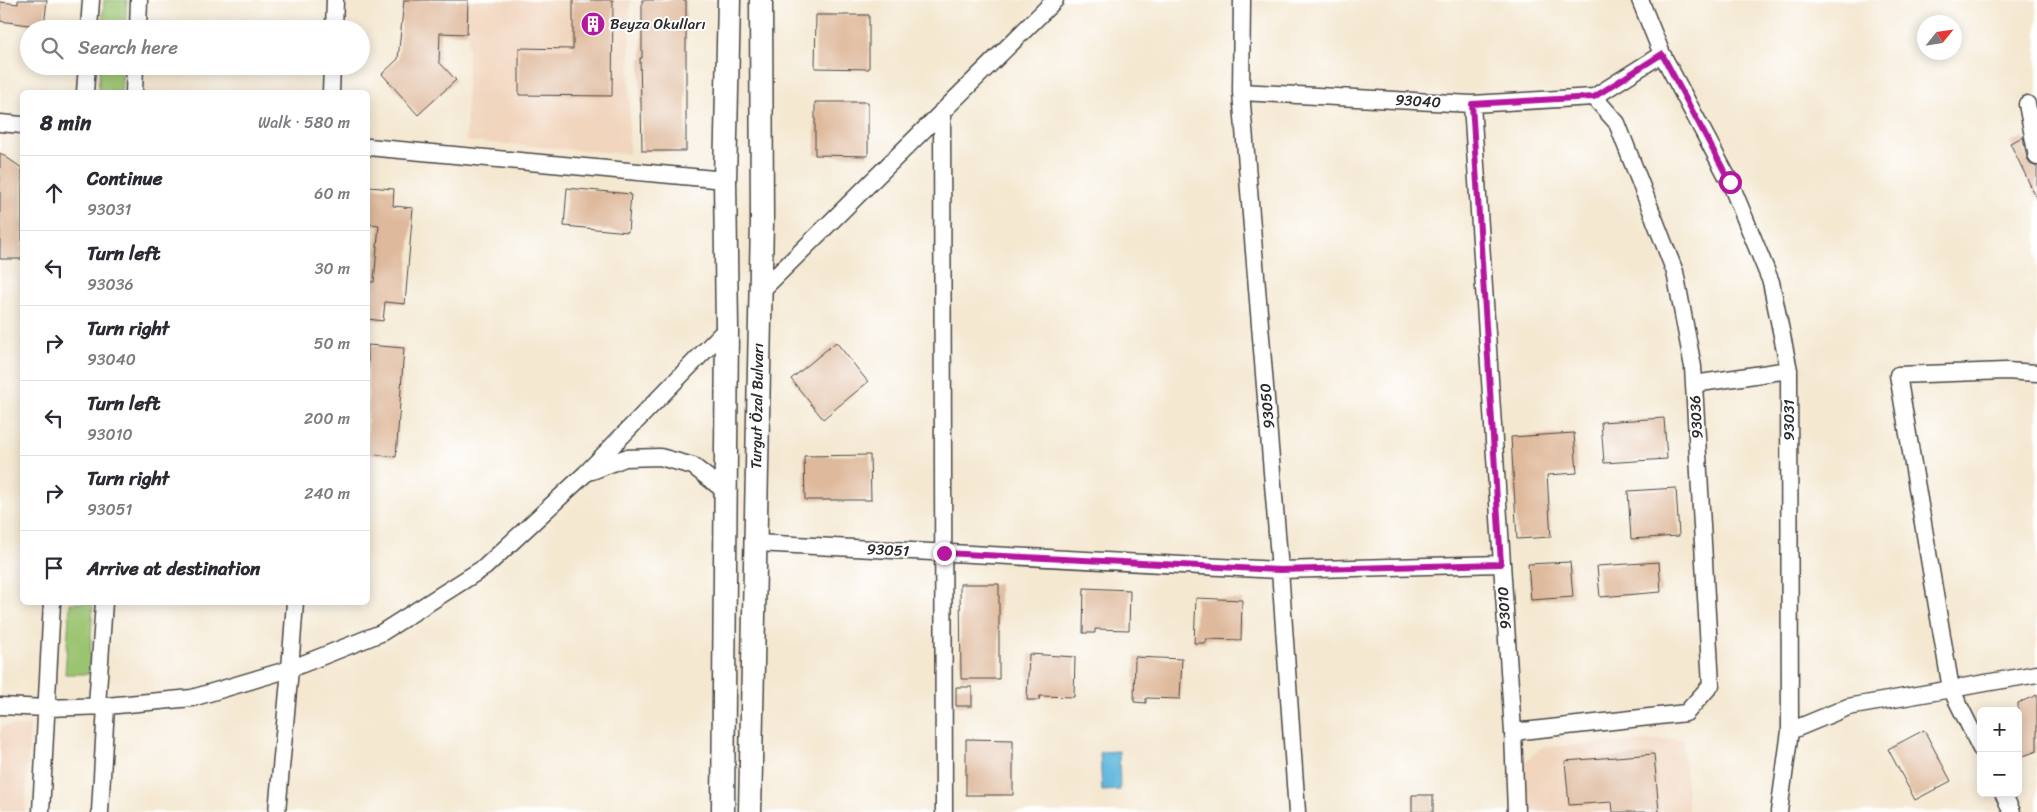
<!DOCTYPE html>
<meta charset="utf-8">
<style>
:root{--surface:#fff;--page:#f2f2f3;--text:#2b2b33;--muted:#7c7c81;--line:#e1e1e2}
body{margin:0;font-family:Sriracha,sans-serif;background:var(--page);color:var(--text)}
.controls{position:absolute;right:15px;bottom:15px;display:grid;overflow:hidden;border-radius:8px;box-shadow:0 2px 12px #0003}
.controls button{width:45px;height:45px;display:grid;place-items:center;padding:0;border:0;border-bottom:1px solid var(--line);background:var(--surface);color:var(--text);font:25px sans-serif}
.compass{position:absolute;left:1917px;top:15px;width:45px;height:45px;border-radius:50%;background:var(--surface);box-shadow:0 2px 12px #0003;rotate:60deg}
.stop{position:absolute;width:15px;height:15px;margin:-11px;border:4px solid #b5179e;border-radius:50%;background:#fff}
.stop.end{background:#b5179e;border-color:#fff;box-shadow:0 1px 5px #0008}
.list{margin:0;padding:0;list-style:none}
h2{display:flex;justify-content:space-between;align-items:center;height:65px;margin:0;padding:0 20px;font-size:21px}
h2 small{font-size:16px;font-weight:400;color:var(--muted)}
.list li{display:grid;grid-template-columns:32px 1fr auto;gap:15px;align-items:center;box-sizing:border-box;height:75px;padding:0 20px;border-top:1px solid var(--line)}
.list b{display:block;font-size:19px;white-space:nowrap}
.list p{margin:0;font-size:16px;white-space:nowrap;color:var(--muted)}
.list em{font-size:16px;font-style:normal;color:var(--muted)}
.icon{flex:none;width:28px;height:28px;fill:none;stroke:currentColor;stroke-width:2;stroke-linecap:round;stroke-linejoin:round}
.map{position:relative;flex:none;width:2037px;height:812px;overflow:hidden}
.search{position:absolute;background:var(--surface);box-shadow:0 2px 12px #0003;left:20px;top:20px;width:350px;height:55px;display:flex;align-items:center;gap:12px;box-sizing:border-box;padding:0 18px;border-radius:28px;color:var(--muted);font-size:19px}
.panel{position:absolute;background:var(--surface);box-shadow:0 2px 12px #0003;left:20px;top:90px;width:350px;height:515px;border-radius:8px}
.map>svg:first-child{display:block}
.built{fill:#f1d5bd}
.green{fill:#9bc470;stroke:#63784e}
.water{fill:#61b7dd;stroke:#467184}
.building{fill:#dfb99b}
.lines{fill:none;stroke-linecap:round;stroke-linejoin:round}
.street-casing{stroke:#494744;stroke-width:19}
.secondary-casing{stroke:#494744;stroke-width:25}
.street{stroke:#fff;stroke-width:16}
.secondary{stroke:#fff;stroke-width:22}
.route{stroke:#b5179e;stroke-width:6}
.labels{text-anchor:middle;stroke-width:4;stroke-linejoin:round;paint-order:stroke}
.poi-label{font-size:15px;fill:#2b2b2b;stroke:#fff;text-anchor:start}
.street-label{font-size:15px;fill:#2b2b2b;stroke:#fff}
</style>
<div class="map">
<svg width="2037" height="812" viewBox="0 0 2037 812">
<rect width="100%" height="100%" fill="#fff"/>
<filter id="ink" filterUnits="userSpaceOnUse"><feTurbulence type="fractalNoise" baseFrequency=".02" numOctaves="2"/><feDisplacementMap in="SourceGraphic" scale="10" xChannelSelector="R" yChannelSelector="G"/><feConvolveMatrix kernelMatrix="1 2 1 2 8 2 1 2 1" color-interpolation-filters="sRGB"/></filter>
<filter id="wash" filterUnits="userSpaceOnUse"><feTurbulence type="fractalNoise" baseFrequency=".0096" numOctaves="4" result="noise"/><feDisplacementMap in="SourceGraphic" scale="20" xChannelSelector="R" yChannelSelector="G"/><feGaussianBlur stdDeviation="1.12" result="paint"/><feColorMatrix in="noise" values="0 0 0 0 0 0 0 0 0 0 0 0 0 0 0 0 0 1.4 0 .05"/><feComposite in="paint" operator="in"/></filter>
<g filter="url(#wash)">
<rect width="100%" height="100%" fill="#f4e8d1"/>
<path class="built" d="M469,0H630L629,154L466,141Z
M0,726H30L25,812H0Z
M1683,739L1688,812H1522L1519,767L1542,747Z"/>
<path class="green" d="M104,0H127L125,29H102Z
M100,66H123L121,92H98Z
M70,603H93L89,674H65Z"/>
<path class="water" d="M1119,751L1120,790L1102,791L1100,752Z"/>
<g id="blocks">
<path class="building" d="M18,0H47L44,27L0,21V2L18,4Z
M404,0H468L467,34L440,33L439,62L456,80L418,115L382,74L398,59Z
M573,0H613L612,96L519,95V48L573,49Z
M642,0H686V151H642L640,58H642Z
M816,15H869V69L815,68Z
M815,102H868V156L815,155Z
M2023,137L2027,159L2030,164L2037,167V199L2010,143Z
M0,153L22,168V259H0Z
M368,187L394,189L393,206L413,208L405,304L385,302L383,321L368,319V282H374L379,225L368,224Z
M567,188L631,194L628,232L564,226Z
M836,342L868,382L823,419L791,379Z
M368,345L404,348L396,457L368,454Z
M1664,418L1667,459L1604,463L1601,422Z
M1574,433L1577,473L1547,475L1551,537L1517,539L1511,437Z
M870,455L871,500H805L804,456Z
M1676,488L1679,536L1631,539L1628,491Z
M1570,562L1573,597L1531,600L1528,564Z
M1659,562L1661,592L1600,597L1597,566Z
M960,584H999V679H961Z
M1084,588L1130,590L1129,630L1095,629V633H1083Z
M1196,598L1242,600L1241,640L1206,639V643H1194Z
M1029,654L1075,657L1074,697L1040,696L1039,700H1027Z
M1135,657L1182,659L1180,699L1146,698V703L1134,702Z
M956,687H972V706H956Z
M2037,695V751L2018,758V703Z
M1924,730L1951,781L1915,800L1888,749Z
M966,739L1013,740V795H966Z
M1654,754L1659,812H1613L1612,802L1569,805L1565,761Z
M1412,795H1433V812H1412Z"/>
</g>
</g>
<g filter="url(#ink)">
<use href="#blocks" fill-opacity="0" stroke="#494744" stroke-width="1"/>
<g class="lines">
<defs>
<path id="street" d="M1242,0L1241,92L1280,570L1297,812
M89,29L91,0
M138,29L139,0
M334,29L335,0
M1662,54L1730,182L1771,282L1789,370L1790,731L1779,812
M85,92L87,66
M134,92L135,66
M331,92L332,66
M1241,92L1472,104L1594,97L1662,54L1640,0
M1472,104L1513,732L1516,812
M2027,104L2037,157
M942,111L944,812
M0,123L22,125
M368,147L725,180
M759,293L1055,0
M1694,384L1789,370
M592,471L625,458L660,457L693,466L725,491
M755,543L1280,570L1501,564
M295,602L290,669L381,633L485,567L585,474L727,328
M0,706L48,708L106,706L192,698L290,669L277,812
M97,706L104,602
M1790,731L1848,707L2037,674
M1513,732L1686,713L1711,685L1693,367L1675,272L1617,123L1594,97
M1981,749L1951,689L1898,375L2006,371L2037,373
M2003,793L2012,812
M41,812L52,602
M100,812L106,706"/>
<path id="secondary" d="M723,812L727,328L725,180L729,0
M750,812L762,221L761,0"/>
</defs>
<use href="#street" class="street-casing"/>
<use href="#secondary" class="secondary-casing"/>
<use href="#street" class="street"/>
<use href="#secondary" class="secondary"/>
</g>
</g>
<g class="lines" filter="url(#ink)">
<path class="route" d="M944,553L1280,570L1501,564L1472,104L1594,97L1662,54L1730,182"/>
</g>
<defs>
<symbol id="building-disc" viewBox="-11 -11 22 22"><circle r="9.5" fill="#b5179e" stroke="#fff"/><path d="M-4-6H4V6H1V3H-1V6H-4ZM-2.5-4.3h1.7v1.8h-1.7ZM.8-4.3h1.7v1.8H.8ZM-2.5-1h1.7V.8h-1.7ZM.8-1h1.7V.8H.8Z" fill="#fff"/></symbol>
</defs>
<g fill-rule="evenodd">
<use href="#building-disc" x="579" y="10" width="28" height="28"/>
</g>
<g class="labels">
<g class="poi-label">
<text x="610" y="29">Beyza Okulları</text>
</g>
<g class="street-label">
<text transform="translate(1418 101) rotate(3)" y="5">93040</text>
<text transform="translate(757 406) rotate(-89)" y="5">Turgut Özal Bulvarı</text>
<text transform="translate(1267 406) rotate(-95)" y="5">93050</text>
<text transform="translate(1696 417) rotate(-93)" y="5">93036</text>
<text transform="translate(1789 420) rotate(-90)" y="5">93031</text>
<text transform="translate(888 550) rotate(3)" y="5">93051</text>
<text transform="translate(1504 608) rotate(-94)" y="5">93010</text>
</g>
</g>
</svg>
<div class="controls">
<button>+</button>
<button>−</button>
</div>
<svg class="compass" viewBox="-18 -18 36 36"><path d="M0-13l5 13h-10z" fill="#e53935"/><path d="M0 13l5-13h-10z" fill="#7c7c81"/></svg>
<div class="stop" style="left:1730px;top:182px"></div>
<div class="stop end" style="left:944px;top:553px"></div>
<div class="search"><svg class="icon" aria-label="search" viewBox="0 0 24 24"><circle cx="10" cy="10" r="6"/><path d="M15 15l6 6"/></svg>Search here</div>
<section class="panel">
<h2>8 min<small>Walk · 580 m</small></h2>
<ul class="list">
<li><svg class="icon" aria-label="ahead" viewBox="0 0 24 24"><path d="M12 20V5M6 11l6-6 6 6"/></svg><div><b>Continue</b><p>93031</p></div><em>60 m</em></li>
<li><svg class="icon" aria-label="left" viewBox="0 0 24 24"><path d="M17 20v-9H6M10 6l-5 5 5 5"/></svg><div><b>Turn left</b><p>93036</p></div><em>30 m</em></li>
<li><svg class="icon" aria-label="right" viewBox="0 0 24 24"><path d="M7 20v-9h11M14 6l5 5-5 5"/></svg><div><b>Turn right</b><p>93040</p></div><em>50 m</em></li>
<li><svg class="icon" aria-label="left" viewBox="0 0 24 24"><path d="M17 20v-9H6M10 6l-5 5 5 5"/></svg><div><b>Turn left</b><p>93010</p></div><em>200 m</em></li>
<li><svg class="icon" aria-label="right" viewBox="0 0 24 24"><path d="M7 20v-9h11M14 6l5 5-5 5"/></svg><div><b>Turn right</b><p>93051</p></div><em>240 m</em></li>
<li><svg class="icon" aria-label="arrive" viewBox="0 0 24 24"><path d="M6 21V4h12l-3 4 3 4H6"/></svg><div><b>Arrive at destination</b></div></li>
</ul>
</section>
</div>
